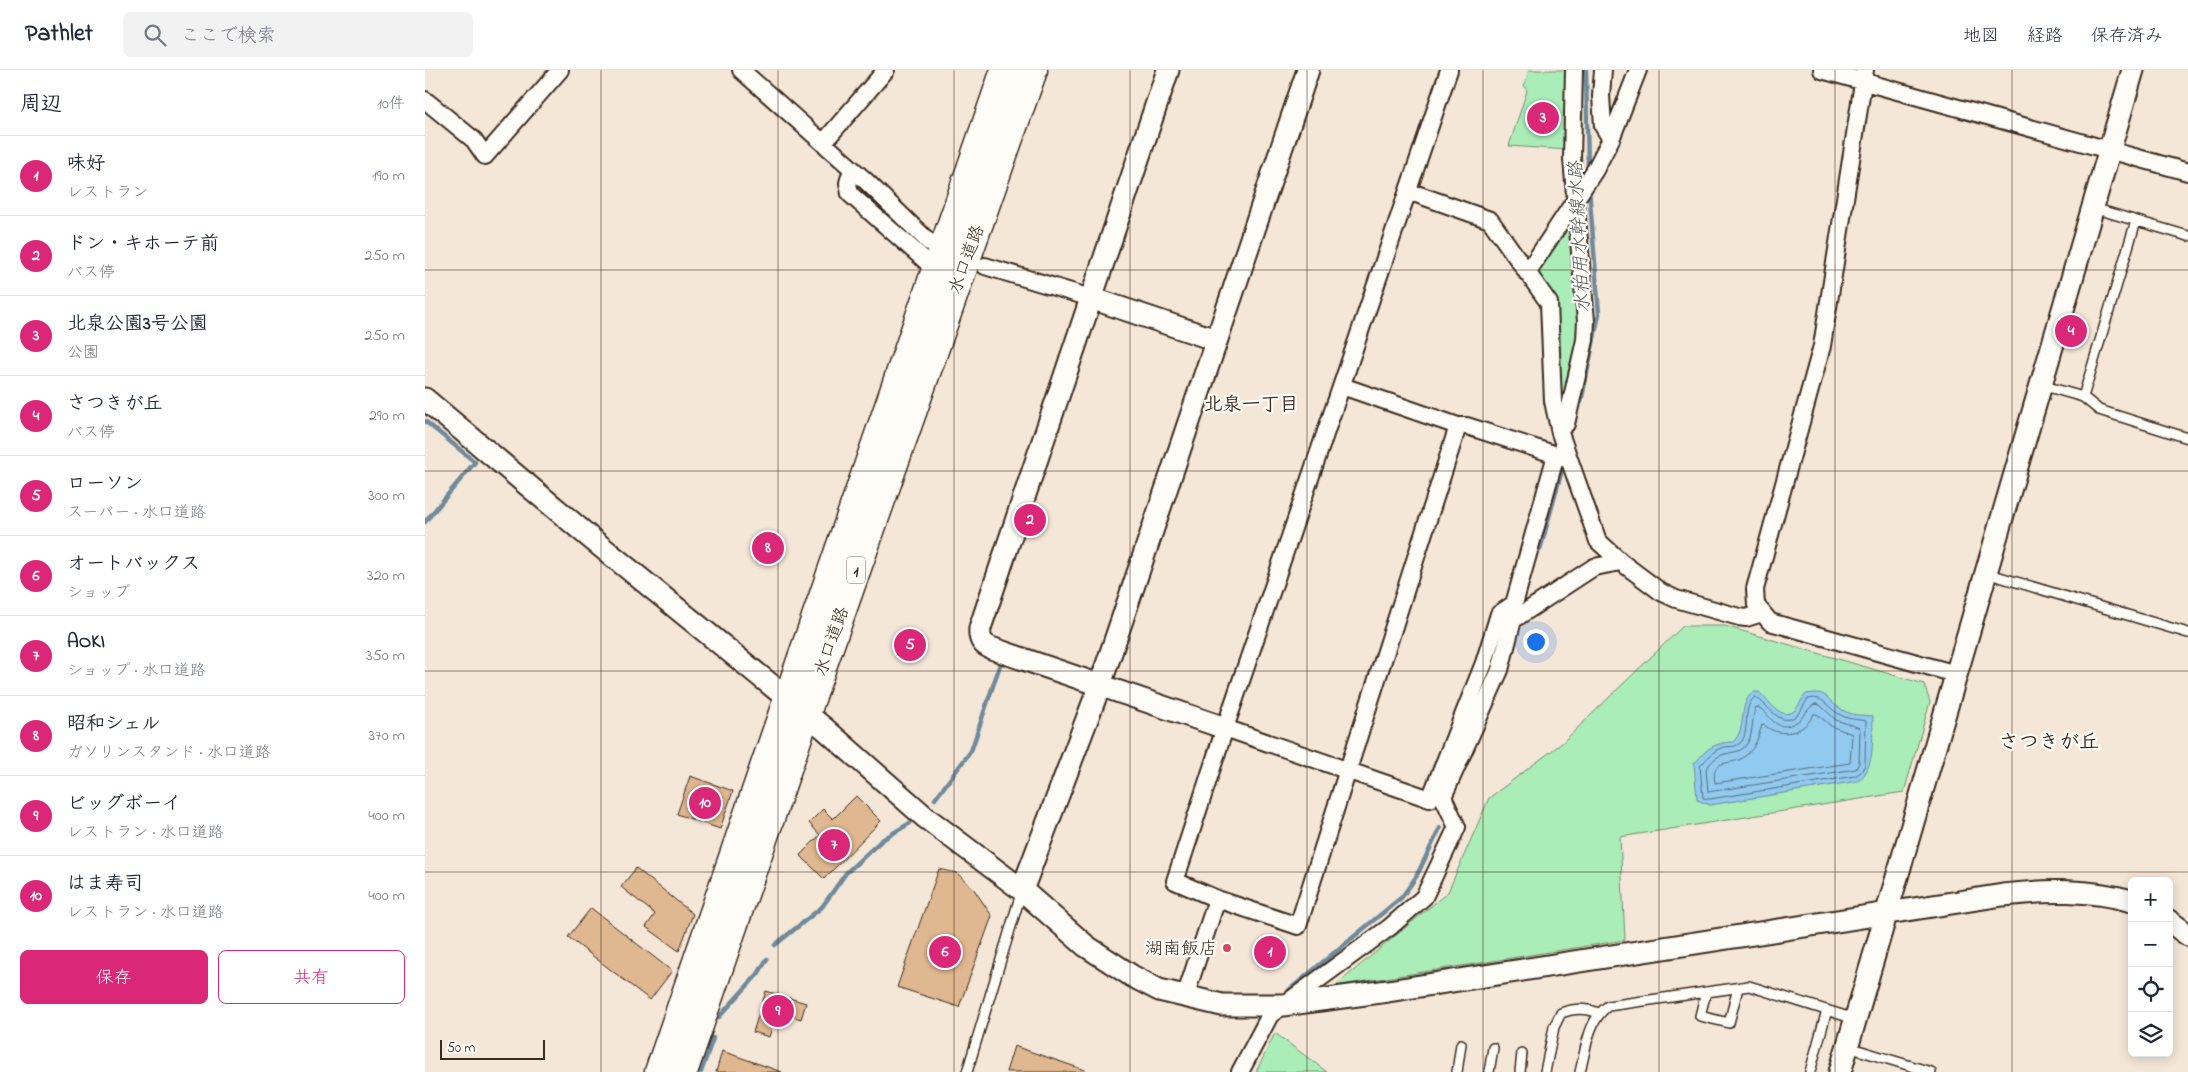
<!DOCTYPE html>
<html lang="ja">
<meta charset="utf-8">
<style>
:root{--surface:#fff;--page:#f2f2f3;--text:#1f2937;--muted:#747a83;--line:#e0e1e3;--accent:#db2777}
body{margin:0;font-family:"Indie Flower","Klee One",sans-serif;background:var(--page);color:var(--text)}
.controls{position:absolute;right:15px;bottom:15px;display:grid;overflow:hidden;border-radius:8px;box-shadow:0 2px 12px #0003}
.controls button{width:45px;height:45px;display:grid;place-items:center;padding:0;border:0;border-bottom:1px solid var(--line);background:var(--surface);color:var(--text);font:25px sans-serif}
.scale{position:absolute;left:15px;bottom:12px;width:105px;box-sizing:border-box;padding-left:5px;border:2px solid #3b2a1e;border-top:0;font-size:14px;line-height:18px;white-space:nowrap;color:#3b2a1e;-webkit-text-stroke:4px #fdfcf7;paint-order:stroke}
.you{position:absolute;left:1110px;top:571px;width:18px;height:18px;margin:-12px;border:4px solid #fff;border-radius:50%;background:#1a73e8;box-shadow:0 0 0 8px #1a73e833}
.badge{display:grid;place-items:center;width:32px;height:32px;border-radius:50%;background:var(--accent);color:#fff;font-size:16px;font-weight:700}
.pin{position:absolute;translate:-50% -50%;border:2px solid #fff;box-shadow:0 1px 5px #0006}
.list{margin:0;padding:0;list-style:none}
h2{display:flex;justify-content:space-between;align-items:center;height:65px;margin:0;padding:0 20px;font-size:21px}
h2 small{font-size:16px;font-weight:400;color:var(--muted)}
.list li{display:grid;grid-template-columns:32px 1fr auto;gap:15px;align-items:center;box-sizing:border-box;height:80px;padding:0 20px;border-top:1px solid var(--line)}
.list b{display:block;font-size:19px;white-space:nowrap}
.list p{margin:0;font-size:16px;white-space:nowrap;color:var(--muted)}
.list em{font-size:16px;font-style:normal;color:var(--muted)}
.actions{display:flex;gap:10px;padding:15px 20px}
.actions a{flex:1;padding:11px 0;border:1px solid var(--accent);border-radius:8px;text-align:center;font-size:18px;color:var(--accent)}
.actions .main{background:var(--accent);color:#fff}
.icon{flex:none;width:28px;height:28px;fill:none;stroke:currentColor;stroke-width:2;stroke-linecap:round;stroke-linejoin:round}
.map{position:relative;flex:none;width:1763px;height:1002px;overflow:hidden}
header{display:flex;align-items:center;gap:30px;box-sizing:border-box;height:70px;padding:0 25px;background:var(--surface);border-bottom:1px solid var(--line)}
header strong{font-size:24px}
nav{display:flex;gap:28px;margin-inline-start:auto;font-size:18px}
.search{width:350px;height:45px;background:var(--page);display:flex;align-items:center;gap:12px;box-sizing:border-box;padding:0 18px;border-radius:8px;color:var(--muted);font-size:19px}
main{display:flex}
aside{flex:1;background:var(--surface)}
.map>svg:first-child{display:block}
.green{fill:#aaedb8;stroke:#728c6b}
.water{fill:#91caf0;stroke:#6f8a9c}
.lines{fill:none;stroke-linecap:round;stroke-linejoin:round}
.shore{stroke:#5d6a72;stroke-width:1}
.stream{stroke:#6f8a9c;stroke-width:4.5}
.building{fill:#dfb790;stroke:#3b2a1e}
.service-casing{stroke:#3b2a1e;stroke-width:12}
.minor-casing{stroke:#3b2a1e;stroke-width:20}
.tertiary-casing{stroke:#3b2a1e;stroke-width:25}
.trunk-casing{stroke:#3b2a1e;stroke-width:31}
.service{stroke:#fdfcf7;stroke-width:9}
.minor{stroke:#fdfcf7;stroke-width:16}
.tertiary{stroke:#fdfcf7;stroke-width:21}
.trunk{stroke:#fdfcf7;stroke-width:28}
.grid{fill:none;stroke:#3b2a1e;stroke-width:1;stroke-opacity:0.55}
.poi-dot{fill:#d1495b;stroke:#fdfcf7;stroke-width:2}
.labels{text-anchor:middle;stroke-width:4.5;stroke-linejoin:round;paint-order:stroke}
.shield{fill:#fdfcf7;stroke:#75695f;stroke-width:1}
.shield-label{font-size:16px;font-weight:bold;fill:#3b2a1e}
.street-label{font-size:18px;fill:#3b2a1e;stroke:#fdfcf7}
.poi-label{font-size:18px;fill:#3b2a1e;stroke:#fdfcf7;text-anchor:end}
.water-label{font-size:19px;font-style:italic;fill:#555a5d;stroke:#fdfcf7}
.neighbourhood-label{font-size:19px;font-weight:bold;fill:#3b2a1e;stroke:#fdfcf7}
.quarter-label{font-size:20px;font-weight:bold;fill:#3b2a1e;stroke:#fdfcf7}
</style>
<header>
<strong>Pathlet</strong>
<div class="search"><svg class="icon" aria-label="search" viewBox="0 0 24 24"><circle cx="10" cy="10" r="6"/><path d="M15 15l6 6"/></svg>ここで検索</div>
<nav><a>地図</a><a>経路</a><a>保存済み</a></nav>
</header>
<main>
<aside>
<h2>周辺<small>10件</small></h2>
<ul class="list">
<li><span class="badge">1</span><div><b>味好</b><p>レストラン</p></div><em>190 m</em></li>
<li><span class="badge">2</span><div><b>ドン・キホーテ前</b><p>バス停</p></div><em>250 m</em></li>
<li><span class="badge">3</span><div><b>北泉公園3号公園</b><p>公園</p></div><em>250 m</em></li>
<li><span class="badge">4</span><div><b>さつきが丘</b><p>バス停</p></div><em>290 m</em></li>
<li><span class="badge">5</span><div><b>ローソン</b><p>スーパー · 水口道路</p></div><em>300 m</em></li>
<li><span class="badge">6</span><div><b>オートバックス</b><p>ショップ</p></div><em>320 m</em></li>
<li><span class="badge">7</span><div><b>AOKI</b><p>ショップ · 水口道路</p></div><em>350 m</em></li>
<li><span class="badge">8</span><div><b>昭和シェル</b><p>ガソリンスタンド · 水口道路</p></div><em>370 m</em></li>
<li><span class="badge">9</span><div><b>ビッグボーイ</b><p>レストラン · 水口道路</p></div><em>400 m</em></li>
<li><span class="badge">10</span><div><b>はま寿司</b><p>レストラン · 水口道路</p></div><em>400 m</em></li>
</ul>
<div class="actions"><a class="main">保存</a><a>共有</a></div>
</aside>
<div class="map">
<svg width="1763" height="1002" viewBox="0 0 1763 1002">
<rect width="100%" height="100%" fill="#f4e7d8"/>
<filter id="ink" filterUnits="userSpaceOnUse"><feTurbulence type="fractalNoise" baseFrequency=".02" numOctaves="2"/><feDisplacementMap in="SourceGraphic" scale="10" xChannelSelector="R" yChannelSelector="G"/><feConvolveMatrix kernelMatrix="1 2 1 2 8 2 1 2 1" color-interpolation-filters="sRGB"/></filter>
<g filter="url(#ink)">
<path class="green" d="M1104,0H1143V80L1084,76L1102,21L1099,15Z
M1149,147L1157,260L1138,348L1115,211V196Z
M1258,556H1300L1499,614L1505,632L1479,722L1195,767L1200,870L910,916L1023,822L1064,728L1137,673Z
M850,963L902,1002H831Z"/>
<path class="water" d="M1328,622H1334C1343,630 1356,651 1369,641C1374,637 1376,629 1381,624C1405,620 1399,629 1416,639C1426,646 1437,645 1448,646C1447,666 1451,698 1433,711L1285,735L1272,730L1269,693C1274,690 1276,685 1281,681C1288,675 1298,672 1308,672C1323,658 1312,635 1328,622Z"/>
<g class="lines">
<path class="shore" d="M1330,627C1344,634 1356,662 1374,643C1378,639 1379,633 1383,629C1399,625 1401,637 1414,644C1423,650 1432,649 1441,651L1440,695L1436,702L1430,706L1285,729L1278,728L1275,696C1283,689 1287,680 1299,677C1307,676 1311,678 1317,671C1325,658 1317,636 1330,627Z
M1391,634L1395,635L1411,650L1435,658L1434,693L1431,699L1283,722L1281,699C1286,692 1291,686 1300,684C1310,681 1317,683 1323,672C1329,661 1326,648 1331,637C1344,639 1347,663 1368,654C1380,649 1383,635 1391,634Z
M1389,644H1392L1406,656L1427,664L1425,693L1290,713C1285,685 1307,698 1320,686C1331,678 1333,667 1337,655C1341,656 1343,658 1347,660C1364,667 1381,660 1389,644Z"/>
<path class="stream" d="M1161,0L1163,100
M1156,332L1174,244L1164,118
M0,351L50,392L0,452
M1115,480L1137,400
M510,729L546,681L576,592
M350,875L397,837L421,803L457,770L485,753
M864,920L977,827L991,807L1015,758
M294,947L333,904L342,889
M276,1002L288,968"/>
</g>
<path class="building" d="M265,706L308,721L295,759L252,744Z
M431,726L456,751L399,809L375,785L395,765L384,753L398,739L408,749Z
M211,798L268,844L254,881L221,857L230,844L196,817Z
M514,799L532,803L548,818L567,846L534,937L472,917Z
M166,838L247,901L225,930L143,867Z
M341,921L381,933L376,949L352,942L344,967L328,962Z
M589,976L660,1000L659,1002H581Z
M297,981L357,1002H291Z"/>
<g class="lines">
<defs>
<path id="service" d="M1668,138L1763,166
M1616,315L1658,327L1674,340L1763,368
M1658,327L1711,151
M1561,503L1763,563
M1281,922L1275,946L1304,953L1313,918
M1423,977L1506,1002
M542,1002L597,820
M1032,1002L1036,974
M1064,1002L1068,978
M1095,1002L1097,983
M1120,1002L1129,957L1136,943C1150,938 1160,938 1174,943
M1155,1002C1161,979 1163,950 1183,936L1324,916L1430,949
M1385,1002L1402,940"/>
<path id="minor" d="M316,0L441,111L504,172
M1024,0L800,658L750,811L792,829L873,856L1033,356
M1178,0L1176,26L1178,56L1186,69
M1397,0L1763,102
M1440,0L1397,276L1330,519L1331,535L1345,552L1531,604
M0,30L49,70L60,86L135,0
M398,73L461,0
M427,99L423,113L425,124L511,200
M983,121L1065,150L1124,233L1128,331L1135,363L1173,471L1196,492L1236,522L1251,529L1314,547L1321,548L1337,543
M560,196L666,228
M1102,203L1170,100L1186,69L1213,0
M917,316L1033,356H1042L1141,388
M1134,359L1141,354L1160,270L1161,251L1147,89L1149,0
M800,658L1005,729L1059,593L1074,544L1089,534L1131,385
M760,927L792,829
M815,1002L845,945L965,857L999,827L1032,757L1018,727L1075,600L1088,550L1169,497L1196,492"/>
<path id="tertiary" d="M743,0L555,558C554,568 556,574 566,578L800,658
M666,228L791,270
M0,329L168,470L400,659L500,747L597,820L661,876L707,906L734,920L797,935H858L963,921L1578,825C1622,820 1664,819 1707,831
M597,820L675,615L883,0
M1744,851L1763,865
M1415,1002L1708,0"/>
<path id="trunk" d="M234,1002L580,0
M258,1002L398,594L608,0"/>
</defs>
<use href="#service" class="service-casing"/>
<use href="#minor" class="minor-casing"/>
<use href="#tertiary" class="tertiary-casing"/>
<use href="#trunk" class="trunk-casing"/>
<use href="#service" class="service"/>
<use href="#minor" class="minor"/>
<use href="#tertiary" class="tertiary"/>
<use href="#trunk" class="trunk"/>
</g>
</g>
<path class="grid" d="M176,0V1002M353,0V1002M529,0V1002M705,0V1002M882,0V1002M1058,0V1002M1234,0V1002M1410,0V1002M1587,0V1002M0,200H1763M0,401H1763M0,601H1763M0,802H1763"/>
<circle class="poi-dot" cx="802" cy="878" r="5"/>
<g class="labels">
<rect class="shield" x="422" y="486.5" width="18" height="27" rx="4"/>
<g class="shield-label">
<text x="431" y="506">1</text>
</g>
<g class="street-label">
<text transform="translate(541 189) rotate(-70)" y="6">水口道路</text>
<text transform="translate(406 571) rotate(-71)" y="6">水口道路</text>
</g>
<g class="poi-label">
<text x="792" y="884">湖南飯店</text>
</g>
<g class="water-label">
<text transform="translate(1153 167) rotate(-93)" y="7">水柏用水幹線水路</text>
</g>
<g class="neighbourhood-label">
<text x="826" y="340">北泉一丁目</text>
</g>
<g class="quarter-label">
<text x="1624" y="678">さつきが丘</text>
</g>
</g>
</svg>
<div class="controls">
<button>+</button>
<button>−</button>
<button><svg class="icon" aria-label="locate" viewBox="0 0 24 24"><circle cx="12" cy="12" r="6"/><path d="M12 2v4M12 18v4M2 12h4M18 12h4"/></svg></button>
<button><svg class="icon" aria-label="layers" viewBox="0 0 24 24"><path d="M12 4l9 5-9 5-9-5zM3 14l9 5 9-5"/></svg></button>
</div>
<div class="scale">50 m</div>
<div class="you"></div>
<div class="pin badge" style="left:845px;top:882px">1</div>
<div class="pin badge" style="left:605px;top:450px">2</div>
<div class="pin badge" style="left:1118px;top:48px">3</div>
<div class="pin badge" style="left:1646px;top:261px">4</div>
<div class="pin badge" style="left:485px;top:575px">5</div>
<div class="pin badge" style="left:520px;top:882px">6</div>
<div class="pin badge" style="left:409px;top:775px">7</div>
<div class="pin badge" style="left:343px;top:478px">8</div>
<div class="pin badge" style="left:353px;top:941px">9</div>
<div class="pin badge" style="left:280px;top:733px">10</div>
</div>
</main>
